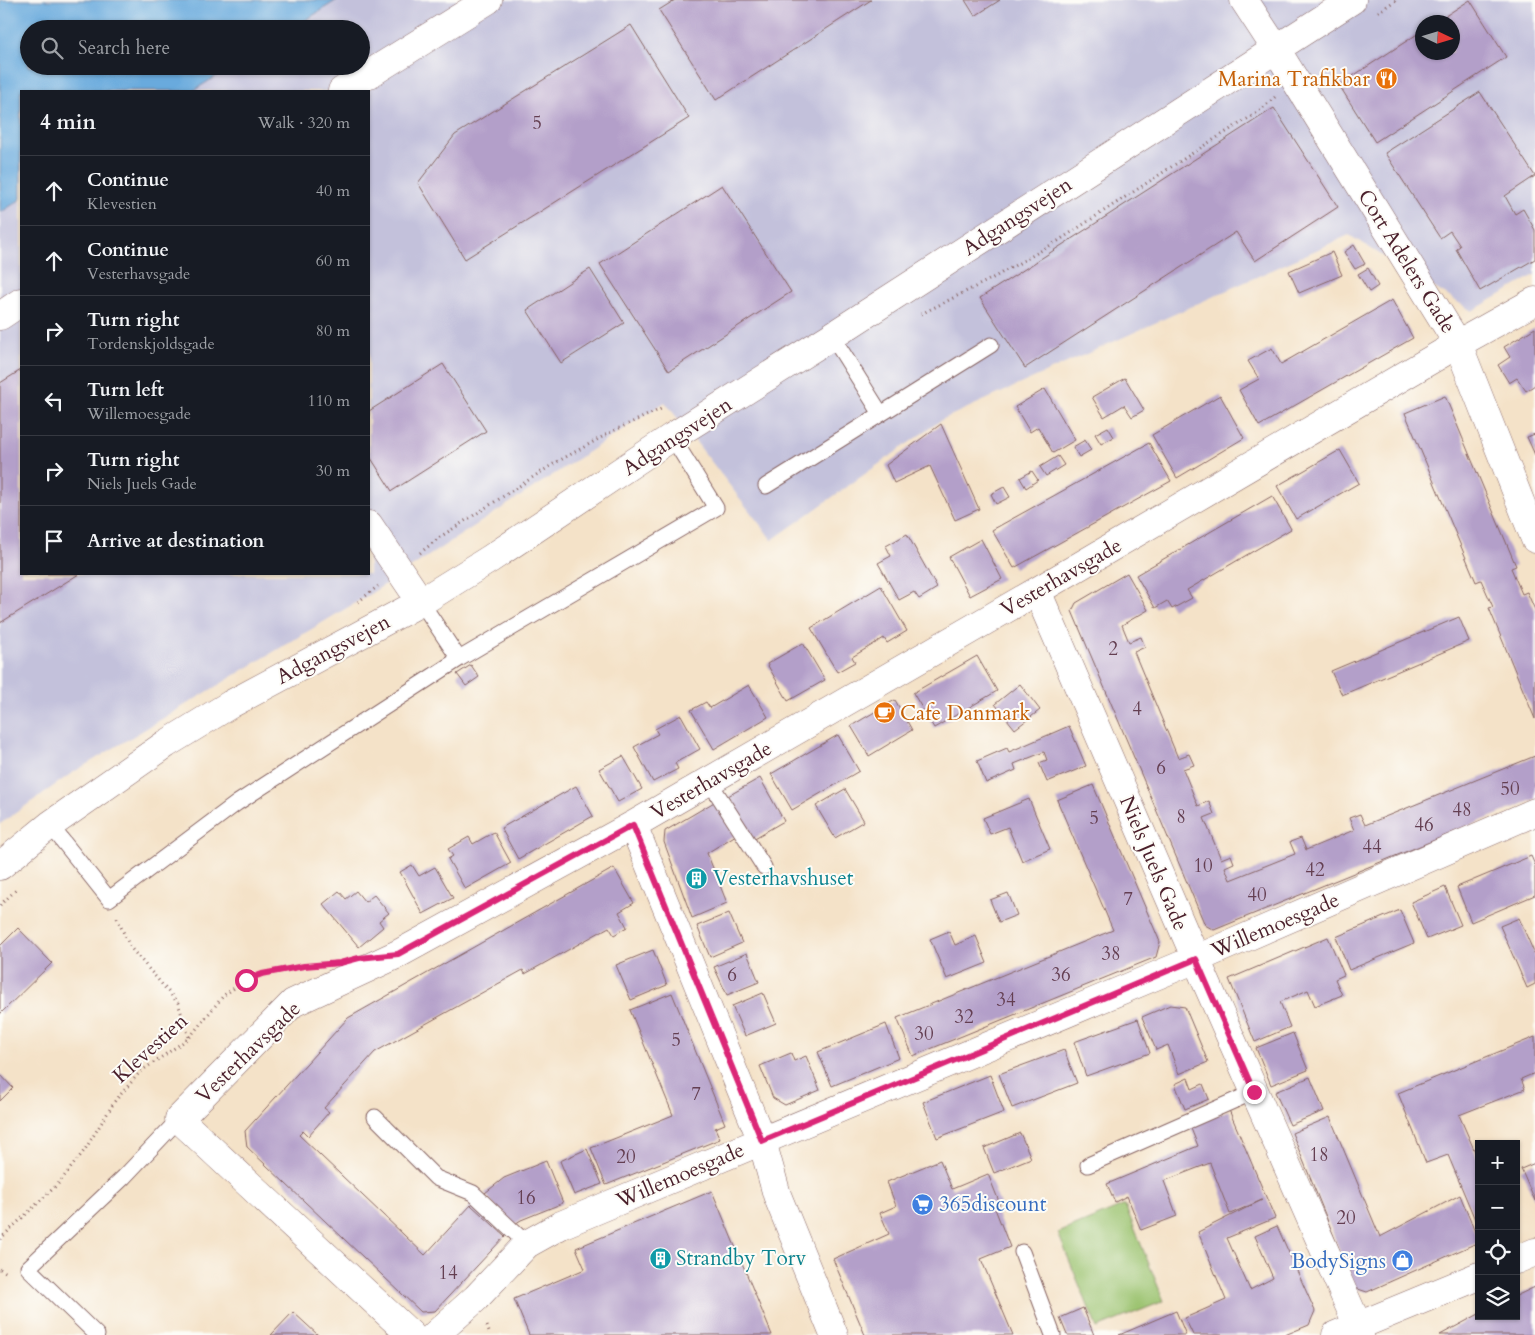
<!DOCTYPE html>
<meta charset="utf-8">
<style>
:root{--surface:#171b24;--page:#20242c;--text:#f1f3f6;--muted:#9ea1a6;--line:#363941}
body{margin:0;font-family:Cardo,serif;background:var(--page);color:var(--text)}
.controls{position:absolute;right:15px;bottom:15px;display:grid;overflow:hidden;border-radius:0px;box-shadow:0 1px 4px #0004}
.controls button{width:45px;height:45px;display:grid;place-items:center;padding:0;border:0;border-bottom:1px solid var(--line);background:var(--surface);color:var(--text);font:25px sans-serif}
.compass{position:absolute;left:1415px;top:15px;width:45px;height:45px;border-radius:50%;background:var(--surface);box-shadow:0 1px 4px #0004;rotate:94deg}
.stop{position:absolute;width:15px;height:15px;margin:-11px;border:4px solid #db2777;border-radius:50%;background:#fff}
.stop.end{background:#db2777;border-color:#fff;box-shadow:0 1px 5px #0008}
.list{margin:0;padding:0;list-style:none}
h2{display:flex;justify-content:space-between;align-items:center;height:65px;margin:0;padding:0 20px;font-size:21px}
h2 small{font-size:16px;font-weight:400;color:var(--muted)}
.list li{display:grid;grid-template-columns:32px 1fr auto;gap:15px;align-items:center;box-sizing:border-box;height:70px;padding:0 20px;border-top:1px solid var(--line)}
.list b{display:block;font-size:19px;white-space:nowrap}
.list p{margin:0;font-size:16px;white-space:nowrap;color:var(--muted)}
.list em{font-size:16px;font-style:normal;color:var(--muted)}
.icon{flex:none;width:28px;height:28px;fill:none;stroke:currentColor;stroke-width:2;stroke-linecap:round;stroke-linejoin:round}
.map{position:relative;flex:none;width:1535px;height:1335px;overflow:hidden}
.search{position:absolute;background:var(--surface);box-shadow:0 1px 4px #0004;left:20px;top:20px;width:350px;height:55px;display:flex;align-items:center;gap:12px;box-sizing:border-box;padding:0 18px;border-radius:28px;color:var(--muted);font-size:19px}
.panel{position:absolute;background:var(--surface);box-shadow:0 1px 4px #0004;left:20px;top:90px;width:350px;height:485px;border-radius:0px}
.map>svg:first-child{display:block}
.industrial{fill:#c3c1db;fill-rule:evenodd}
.green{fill:#9bc370;stroke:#72714e}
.water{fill:#69aadd;stroke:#5a6484}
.building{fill:#b39fc9}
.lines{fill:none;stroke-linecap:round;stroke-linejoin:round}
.lane-casing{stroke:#866362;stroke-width:17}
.street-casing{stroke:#866362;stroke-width:29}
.secondary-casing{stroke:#866362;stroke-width:29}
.path{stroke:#866362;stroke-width:3;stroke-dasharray:1 4;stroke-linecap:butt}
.lane{stroke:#fff;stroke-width:15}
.street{stroke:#fff;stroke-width:28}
.secondary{stroke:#fff;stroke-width:28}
.route{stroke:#db2777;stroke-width:6}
.labels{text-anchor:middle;stroke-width:4;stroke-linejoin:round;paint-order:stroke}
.number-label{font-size:19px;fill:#643f52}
.food-label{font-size:21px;fill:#c56008;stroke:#fdfcf7;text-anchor:end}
.street-label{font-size:21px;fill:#4a1f2b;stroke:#fdfcf7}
.culture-label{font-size:21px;fill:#0d838f;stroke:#fdfcf7;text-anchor:start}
.shop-label{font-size:21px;fill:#366cbe;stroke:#fdfcf7;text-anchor:start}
</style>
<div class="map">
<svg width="1535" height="1335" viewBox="0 0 1535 1335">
<rect width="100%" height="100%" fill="#fdfcf7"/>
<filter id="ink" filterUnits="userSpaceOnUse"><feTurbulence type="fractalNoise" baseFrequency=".02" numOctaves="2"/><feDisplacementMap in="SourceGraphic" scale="10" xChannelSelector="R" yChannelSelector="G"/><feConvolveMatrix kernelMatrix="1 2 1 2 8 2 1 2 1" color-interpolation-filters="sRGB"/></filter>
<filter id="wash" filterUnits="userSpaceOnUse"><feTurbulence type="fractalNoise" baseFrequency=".0096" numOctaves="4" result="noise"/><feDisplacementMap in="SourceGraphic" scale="20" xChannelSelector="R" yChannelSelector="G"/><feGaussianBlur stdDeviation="1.12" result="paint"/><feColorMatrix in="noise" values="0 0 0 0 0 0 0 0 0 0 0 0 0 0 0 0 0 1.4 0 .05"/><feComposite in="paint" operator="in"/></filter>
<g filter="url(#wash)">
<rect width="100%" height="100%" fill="#f4e2c8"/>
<path class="industrial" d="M337,0H1535V275L1472,311L1349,235L941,420L772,540L665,402L370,594L72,773L0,824V213L21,199V574H369V91H193L232,66H361V29H292ZM1422,22H1452V52H1422Z"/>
<path class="green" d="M1125,1205L1164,1301L1097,1328L1058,1233Z"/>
<path class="water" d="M0,0H337L292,29H29V66H232L193,91H21V199L0,213Z"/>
<g id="blocks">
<path class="building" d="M675,0H871L716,100L659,10Z
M965,0H1000L975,16Z
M1470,0L1506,57L1375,142L1339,85L1422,31V52H1452V22H1436Z
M631,25L689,118L465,259L418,183L455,135Z
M1480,92L1535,176L1505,196L1515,214L1523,209L1535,230V259L1480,291L1456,249L1460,246L1450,231L1440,238L1385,153Z
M1274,108L1338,207L1255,261L1236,232L1025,368L980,298Z
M722,185L791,292L669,371L600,264Z
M1354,245L1365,264L1355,269L1344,252Z
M1332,252L1342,275L1299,293L1289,271Z
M1368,268L1378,286L1369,292L1358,274Z
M590,269L624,323L561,363L527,310Z
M1392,300L1413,338L1259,426L1239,390L1259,379L1248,361L1272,348L1281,364Z
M1535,328V385L1526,391L1517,378L1509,383L1498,365L1510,357L1504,347Z
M443,364L486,431L392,491L369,455V411Z
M21,370V574H79L0,623V383Z
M1125,378L1144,410L1132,417L1124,405L1104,417L1092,397Z
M1045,389L1075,440L1053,453L1038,427L1030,432L1015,407Z
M1220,395L1244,438L1177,478L1152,435Z
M1445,396L1516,566L1511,568L1522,594L1527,592L1535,610V719L1489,608L1493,607L1481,580L1476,582L1405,413Z
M941,424L979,509L955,520L930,466L894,483L886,465Z
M1108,427L1114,437L1101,444L1095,434Z
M1535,434V455L1527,437Z
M1085,440L1091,450L1079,457L1073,447Z
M1149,443L1171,481L1014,568L992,530Z
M1340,450L1359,483L1296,519L1277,486Z
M1058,456L1064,465L1046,476L1040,467Z
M1032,471L1038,480L1026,488L1020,478Z
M1004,487L1010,497L996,504L991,494Z
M1272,496L1291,529L1187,590L1192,598L1172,609L1167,601L1155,608L1136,575Z
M907,534L937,588L919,599L914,592L899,600L878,563L891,556L886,546Z
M981,539L1002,579L970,596L949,557Z
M1127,573L1148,610L1122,625L1129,642L1141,637L1145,647L1134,652L1178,758L1189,754L1194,765L1183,769L1198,806L1209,801L1214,814L1204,818L1221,859L1231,855L1234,863L1225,867L1230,880L1295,854L1290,842L1301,838L1306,850L1354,830L1349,818L1360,814L1365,825L1535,756V799L1214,930L1205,925L1072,611L1076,603Z
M881,586L907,631L887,643L884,638L852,657L855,662L837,672L811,628Z
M1459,617L1469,641L1342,695L1331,671Z
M803,643L825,680L788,701L767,664Z
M977,656L997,691L934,728L913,693Z
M471,665L479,677L466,686L457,674Z
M1020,684L1040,710L1015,729L995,704Z
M749,685L768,717L714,749L691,710L706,702L710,708Z
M895,700L912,730L869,756L851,726Z
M681,715L700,749L675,763L678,769L653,782L634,747L658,734L655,729Z
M1069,726L1086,766L1047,782L1039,763L1047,760L1044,752L1014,764L1016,770L986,783L977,761L1007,748L1009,752Z
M838,735L859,771L792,810L771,774Z
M623,756L642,789L618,802L599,769Z
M760,778L784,821L753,839L728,796Z
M1093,785L1160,942L1156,957L913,1056L897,1018L1113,930L1057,800Z
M576,786L593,816L518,859L501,828Z
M845,789L864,821L835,838L816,806Z
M1029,799L1050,849L1022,861L1008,827L990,834L983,818Z
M716,801L736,835L707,853L727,903L692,918L664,842L665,831Z
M494,832L511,863L465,889L448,859L453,856L448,849L469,837L473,844Z
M1531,856L1535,865V895L1471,922L1457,887Z
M412,865L419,876L435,867L453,898L423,914L400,872Z
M614,868L634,903L619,912L627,927L614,935L609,927L525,974L523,970L375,1052L324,1108L329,1112L308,1136L303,1131L299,1135L425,1255L471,1205L505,1236L435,1311L421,1312L247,1147L245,1131L348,1018Z
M1445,887L1461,925L1427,939L1411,902Z
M339,891L346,899L356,891L365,902L374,895L389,913L379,921L383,927L359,947L323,904Z
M1008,893L1017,915L999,922L990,900Z
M1400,910L1414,943L1349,970L1336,937Z
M729,913L742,943L710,957L697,926Z
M1519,918L1535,955V984L1527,988L1500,926Z
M18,928L52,963L0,1014V946Z
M949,931L955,945L976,936L987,963L947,979L930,939Z
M1328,937L1344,975L1335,979L1342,995L1315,1006L1308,990L1280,1002L1290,1027L1255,1042L1229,979Z
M653,950L667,985L631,1000L616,965Z
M747,953L759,982L727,995L714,967Z
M672,993L725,1124L715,1128L720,1139L606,1185L591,1148L673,1115L630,1010Z
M763,993L776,1023L745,1036L732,1006Z
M1170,1005L1185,1007L1208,1062L1179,1074L1168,1045L1156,1050L1142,1017Z
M1138,1019L1150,1053L1086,1076L1074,1042Z
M886,1024L899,1058L832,1086L818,1052Z
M1293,1033L1308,1070L1271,1085L1256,1048Z
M1535,1037V1073L1521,1079L1525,1089L1459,1115L1479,1161V1229L1448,1155L1426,1163L1398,1093Z
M1064,1050L1077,1083L1012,1108L999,1074Z
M791,1053L794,1061L806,1056L820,1090L785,1105L773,1098L760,1066Z
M0,1074L13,1088L0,1101Z
M990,1075L1004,1112L937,1138L923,1102Z
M1310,1077L1324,1111L1290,1125L1275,1092Z
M1188,1078L1192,1089L1203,1084L1209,1099L1185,1109L1175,1084Z
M1229,1110L1275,1218L1227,1238L1250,1290L1273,1278L1255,1236L1277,1226L1315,1311L1309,1325L1285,1335H1193L1185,1318L1226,1300L1198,1232L1262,1200L1230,1214L1210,1163L1164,1181L1177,1216L1141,1230L1127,1196L1115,1202L1107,1184L1198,1146L1190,1126Z
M1330,1117L1380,1237L1460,1195L1479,1242L1367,1292L1355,1288L1292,1133Z
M1020,1133L1031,1158L994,1173L984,1148Z
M587,1149L602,1184L574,1195L560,1161Z
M940,1160L952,1189L988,1174L1000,1204L994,1206L1010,1247L981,1259L1013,1335H865L833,1259L889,1234L880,1213L896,1206L887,1182Z
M546,1161L563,1203L521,1220L510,1227L485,1193L504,1178Z
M1535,1163V1201L1521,1169Z
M712,1191L772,1335H529L514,1299L585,1269L576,1248Z
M1535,1287V1335H1440L1479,1314V1316H1516V1296Z
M1083,1308L1094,1335H1067L1060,1318Z
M1176,1311L1186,1335H1119Z
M293,1312L318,1335H271Z"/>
</g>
</g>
<g filter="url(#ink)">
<use href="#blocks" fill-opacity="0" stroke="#866362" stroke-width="1"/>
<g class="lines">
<defs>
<path id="lane" d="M832,336L881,414
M766,486L991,345
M421,602L459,659L716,508L672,437
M709,781L764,867
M50,825L109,899L237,803L459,659
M375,1117L436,1178L473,1193L527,1244
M1088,1165L1254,1092
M1022,1252L1053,1335
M97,1335L28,1268L124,1177L179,1119"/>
<path id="street" d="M1244,0L1276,49L1352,0
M342,91L488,0
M0,316L21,302
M369,525L421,602
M1037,591L1196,959L1358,1326L1360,1335
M633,825L762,1141L777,1195L834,1335
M411,1335L179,1119L293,1003L398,954L633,825L1037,591L1458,344L1535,301
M435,1335L476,1298L527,1244L561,1225L1196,959L1535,812"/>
<path id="secondary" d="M0,866L50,825L166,744L231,704L421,602L490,559L672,437L832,336L1276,49L1458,344L1535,539
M1516,1260L1535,1252
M1336,1335L1479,1276"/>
</defs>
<use href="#lane" class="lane-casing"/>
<use href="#street" class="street-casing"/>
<use href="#secondary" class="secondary-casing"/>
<path class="path" d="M1378,12L1396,0
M921,314L991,279L1058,241L1205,145L1257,113L1275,97
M420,553L440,537L555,463L613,431L661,409
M358,602L378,586
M0,905L16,890
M117,918L130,947L178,1003L189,1037
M0,1239L59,1183L84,1151L115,1101L140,1072L189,1038L224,995L246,980L262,974L301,966
M0,1269L7,1273
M487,1326L490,1335"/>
<use href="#lane" class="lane"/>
<use href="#street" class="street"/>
<use href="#secondary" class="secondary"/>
</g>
</g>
<g class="lines" filter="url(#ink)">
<path class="route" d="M246,980L262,974L304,966L340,963L359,958L398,954L633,825L762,1141L1196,959L1254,1092"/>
</g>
<defs>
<symbol id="restaurant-disc" viewBox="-11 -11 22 22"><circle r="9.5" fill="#e8710a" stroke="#fdfcf7"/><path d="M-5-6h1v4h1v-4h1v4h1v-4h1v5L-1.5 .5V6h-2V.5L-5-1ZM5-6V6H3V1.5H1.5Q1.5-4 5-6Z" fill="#fff"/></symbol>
<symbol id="cafe-disc" viewBox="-11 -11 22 22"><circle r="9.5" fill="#e8710a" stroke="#fdfcf7"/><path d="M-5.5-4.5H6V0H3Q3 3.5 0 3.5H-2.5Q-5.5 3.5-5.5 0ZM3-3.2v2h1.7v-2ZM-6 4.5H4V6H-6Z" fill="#fff"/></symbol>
<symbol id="building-disc" viewBox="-11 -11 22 22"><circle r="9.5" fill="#0f9aa8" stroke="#fdfcf7"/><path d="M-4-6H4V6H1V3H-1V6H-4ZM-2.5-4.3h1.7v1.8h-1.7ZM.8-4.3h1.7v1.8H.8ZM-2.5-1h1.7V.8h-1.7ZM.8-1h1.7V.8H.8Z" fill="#fff"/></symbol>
<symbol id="supermarket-disc" viewBox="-11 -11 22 22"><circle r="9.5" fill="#3f7fe0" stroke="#fdfcf7"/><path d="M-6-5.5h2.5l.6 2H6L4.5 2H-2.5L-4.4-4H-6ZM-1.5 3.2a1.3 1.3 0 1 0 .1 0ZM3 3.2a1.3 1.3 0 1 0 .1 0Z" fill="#fff"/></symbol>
<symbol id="shop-disc" viewBox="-11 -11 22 22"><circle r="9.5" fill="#3f7fe0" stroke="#fdfcf7"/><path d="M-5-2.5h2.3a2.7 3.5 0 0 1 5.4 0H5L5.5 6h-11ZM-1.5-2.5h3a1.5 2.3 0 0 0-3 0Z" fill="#fff"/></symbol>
</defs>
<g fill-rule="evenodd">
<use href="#restaurant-disc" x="1374" y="66" width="25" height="25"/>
<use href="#cafe-disc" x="872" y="700" width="25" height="25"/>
<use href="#building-disc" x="684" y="866" width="25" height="25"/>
<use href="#supermarket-disc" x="910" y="1192" width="25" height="25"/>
<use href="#building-disc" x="648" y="1246" width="25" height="25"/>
<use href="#shop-disc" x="1390" y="1248" width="25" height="25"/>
</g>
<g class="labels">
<g class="number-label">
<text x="537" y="129">5</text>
<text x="1113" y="655">2</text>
<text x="1137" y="715">4</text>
<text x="1161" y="774">6</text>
<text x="1510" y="795">50</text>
<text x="1462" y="816">48</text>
<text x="1181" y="823">8</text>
<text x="1094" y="824">5</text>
<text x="1424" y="831">46</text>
<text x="1372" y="853">44</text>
<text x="1203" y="872">10</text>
<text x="1315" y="876">42</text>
<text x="1257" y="901">40</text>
<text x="1128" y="905">7</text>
<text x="1111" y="960">38</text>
<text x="732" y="981">6</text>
<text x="1061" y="981">36</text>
<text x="1006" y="1006">34</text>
<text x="964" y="1023">32</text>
<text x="924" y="1040">30</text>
<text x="676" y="1046">5</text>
<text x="696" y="1100">7</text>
<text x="1319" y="1161">18</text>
<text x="626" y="1163">20</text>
<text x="526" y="1204">16</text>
<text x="1346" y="1224">20</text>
<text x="448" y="1279">14</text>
</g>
<g class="food-label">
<text x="1370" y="86">Marina Trafikbar</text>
<text x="900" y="720" text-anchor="start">Cafe Danmark</text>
</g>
<g class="street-label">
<text transform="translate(1017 216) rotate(-33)" y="7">Adgangsvejen</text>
<text transform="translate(1407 261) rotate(58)" y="7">Cort Adelers Gade</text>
<text transform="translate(677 436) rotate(-33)" y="7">Adgangsvejen</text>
<text transform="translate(1061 577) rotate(-30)" y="7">Vesterhavsgade</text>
<text transform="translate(333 649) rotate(-28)" y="7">Adgangsvejen</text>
<text transform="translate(711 780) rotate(-30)" y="7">Vesterhavsgade</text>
<text transform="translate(1154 863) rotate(67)" y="7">Niels Juels Gade</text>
<text transform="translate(1275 925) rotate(-23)" y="7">Willemoesgade</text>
<text transform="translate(150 1048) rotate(-42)" y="7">Klevestien</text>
<text transform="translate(248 1052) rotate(-44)" y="7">Vesterhavsgade</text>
<text transform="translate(680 1175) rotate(-23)" y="7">Willemoesgade</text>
</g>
<g class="culture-label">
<text x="713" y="885">Vesterhavshuset</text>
<text x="676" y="1265">Strandby Torv</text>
</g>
<g class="shop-label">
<text x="939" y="1211">365discount</text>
<text x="1386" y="1268" text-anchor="end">BodySigns</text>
</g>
</g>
</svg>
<div class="controls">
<button>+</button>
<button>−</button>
<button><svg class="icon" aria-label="locate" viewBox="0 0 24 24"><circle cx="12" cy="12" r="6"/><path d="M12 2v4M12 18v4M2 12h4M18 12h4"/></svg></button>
<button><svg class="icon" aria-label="layers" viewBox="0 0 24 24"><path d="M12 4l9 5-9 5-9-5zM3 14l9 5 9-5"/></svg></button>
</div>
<svg class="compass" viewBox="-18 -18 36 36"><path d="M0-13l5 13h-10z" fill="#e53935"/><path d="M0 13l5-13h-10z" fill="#9ea1a6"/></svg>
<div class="stop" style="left:246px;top:980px"></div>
<div class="stop end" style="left:1254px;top:1092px"></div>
<div class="search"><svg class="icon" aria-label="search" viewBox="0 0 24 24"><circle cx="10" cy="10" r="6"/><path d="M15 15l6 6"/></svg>Search here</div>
<section class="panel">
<h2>4 min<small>Walk · 320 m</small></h2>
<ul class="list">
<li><svg class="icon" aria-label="ahead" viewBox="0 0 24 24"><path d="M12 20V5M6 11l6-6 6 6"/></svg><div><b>Continue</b><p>Klevestien</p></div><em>40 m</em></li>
<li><svg class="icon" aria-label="ahead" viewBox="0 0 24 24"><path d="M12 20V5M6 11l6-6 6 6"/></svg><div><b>Continue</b><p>Vesterhavsgade</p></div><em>60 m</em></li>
<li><svg class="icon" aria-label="right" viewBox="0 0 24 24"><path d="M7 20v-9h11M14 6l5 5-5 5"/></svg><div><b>Turn right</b><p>Tordenskjoldsgade</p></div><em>80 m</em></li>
<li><svg class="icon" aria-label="left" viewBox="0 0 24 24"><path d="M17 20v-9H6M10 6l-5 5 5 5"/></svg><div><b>Turn left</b><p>Willemoesgade</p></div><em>110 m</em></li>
<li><svg class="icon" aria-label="right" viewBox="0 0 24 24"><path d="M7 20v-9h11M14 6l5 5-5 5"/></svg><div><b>Turn right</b><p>Niels Juels Gade</p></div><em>30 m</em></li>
<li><svg class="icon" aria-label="arrive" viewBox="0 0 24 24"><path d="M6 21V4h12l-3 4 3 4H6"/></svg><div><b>Arrive at destination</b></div></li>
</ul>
</section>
</div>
